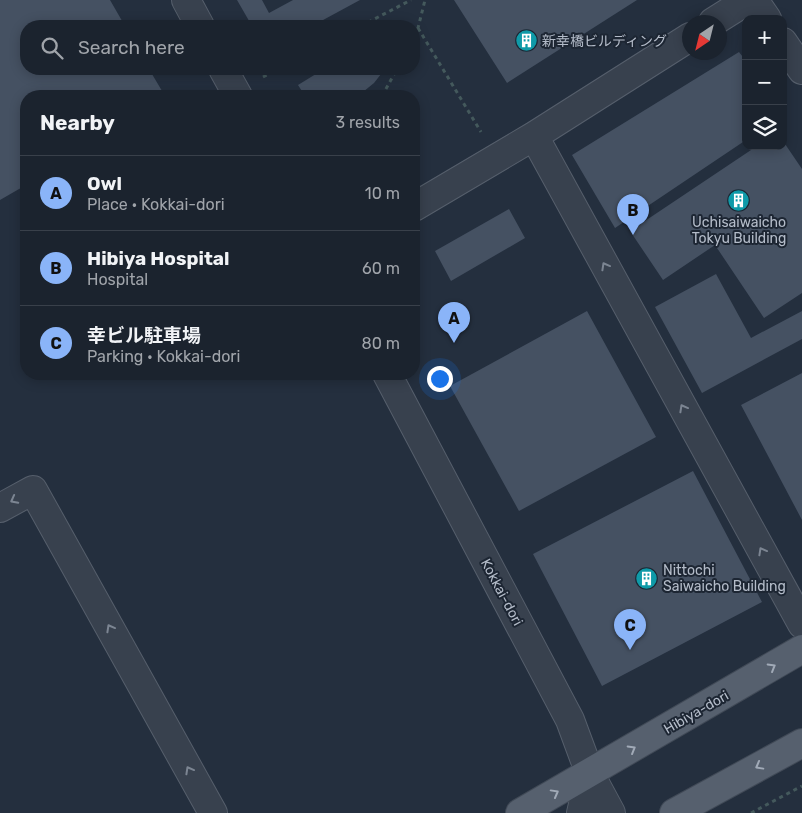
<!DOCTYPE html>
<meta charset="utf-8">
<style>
:root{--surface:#1b232e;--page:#242b36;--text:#f1f3f6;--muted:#a0a4aa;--line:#39404a;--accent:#8ab4f8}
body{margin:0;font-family:Rubik,"Noto Sans JP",sans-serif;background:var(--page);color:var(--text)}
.controls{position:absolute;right:15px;top:15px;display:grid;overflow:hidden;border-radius:10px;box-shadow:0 2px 12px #0003}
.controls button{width:45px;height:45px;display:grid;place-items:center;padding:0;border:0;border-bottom:1px solid var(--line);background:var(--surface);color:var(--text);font:25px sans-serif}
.compass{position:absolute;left:682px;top:15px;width:45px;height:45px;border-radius:50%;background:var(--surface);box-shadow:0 2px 12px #0003;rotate:215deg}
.you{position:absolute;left:439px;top:378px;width:18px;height:18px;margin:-12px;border:4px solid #fff;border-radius:50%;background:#1a73e8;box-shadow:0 0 0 8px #1a73e833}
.badge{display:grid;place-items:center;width:32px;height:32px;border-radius:50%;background:var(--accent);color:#111;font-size:16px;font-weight:700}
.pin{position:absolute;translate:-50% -41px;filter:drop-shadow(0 1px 2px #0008)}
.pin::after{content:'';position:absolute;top:26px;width:18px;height:15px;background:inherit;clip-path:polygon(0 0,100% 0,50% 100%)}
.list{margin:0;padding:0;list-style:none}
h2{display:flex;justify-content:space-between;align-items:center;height:65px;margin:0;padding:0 20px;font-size:21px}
h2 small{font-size:16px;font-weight:400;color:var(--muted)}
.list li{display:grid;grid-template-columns:32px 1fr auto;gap:15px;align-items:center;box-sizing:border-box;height:75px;padding:0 20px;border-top:1px solid var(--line)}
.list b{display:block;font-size:19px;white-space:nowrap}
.list p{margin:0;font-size:16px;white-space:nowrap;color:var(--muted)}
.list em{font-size:16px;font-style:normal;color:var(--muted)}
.icon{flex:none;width:28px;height:28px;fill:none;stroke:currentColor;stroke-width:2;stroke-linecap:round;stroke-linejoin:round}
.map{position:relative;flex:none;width:802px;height:813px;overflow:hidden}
.search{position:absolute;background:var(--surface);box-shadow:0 2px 12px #0003;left:20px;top:20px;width:400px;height:55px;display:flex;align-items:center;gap:12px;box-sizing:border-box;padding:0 18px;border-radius:20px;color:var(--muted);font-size:19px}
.panel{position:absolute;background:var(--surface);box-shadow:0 2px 12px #0003;left:20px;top:90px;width:400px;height:290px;border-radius:20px}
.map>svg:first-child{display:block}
.building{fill:#455162}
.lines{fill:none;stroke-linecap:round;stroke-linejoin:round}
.minor-casing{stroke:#565f6c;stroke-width:30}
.major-casing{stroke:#414a57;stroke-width:30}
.path{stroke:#44595c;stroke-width:3;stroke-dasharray:4 4;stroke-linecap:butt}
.minor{stroke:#38414e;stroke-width:28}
.major{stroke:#56606e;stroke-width:28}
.oneway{stroke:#7c8592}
.oneway2{stroke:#a1aab7}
.labels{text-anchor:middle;stroke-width:4;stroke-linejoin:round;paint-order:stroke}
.poi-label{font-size:14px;fill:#b4bcc9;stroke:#1d2633;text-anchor:start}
.street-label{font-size:14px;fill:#b4bcc9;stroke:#1d2633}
</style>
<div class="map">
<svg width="802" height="813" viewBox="0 0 802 813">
<rect width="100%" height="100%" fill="#242f3e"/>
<path class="building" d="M0,0H110L125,26H26V69H149L165,96H26V185L0,200Z
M237,0H262L269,13L293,0H360L312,26H252Z
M454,0H637L507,83Z
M739,52L746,61V140L615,228L572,155Z
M324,69H385L374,83L358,96H305L298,85Z
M783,141L802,169V293L764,318L715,245L663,280L630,231L757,146H783Z
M509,209L525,238L451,281L435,251Z
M716,274L751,338L802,311V339L702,393L655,307Z
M587,311L656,437L519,511L450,386Z
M802,373V520L741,405Z
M693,471L762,602L602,686L533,554Z"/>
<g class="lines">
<defs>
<path id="minor" d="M186,0L200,26
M754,0L767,19
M713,22L748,0
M783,42L802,70
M223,69L238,96
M534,136L802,624
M414,207L534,136L690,37
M387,374L570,720L590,774L611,813
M0,508L33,490L213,813
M581,813L590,774"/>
<path id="major" d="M520,813L802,649
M674,813L802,743"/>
</defs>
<use href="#minor" class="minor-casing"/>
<use href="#major" class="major-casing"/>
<path class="path" d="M361,26L411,0
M418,28L481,132
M414,36L418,28L425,0
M263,77L279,69
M382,96L397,69
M751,813L802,786"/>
<use href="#minor" class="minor"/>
<use href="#major" class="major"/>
</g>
<defs><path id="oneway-chevron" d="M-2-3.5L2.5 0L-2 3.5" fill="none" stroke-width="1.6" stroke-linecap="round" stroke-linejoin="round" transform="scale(1.25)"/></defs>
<g class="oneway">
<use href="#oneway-chevron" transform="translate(605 266) rotate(-119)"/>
<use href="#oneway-chevron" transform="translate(683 408) rotate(-119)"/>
<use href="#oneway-chevron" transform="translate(14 500) rotate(152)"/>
<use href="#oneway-chevron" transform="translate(762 551) rotate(-119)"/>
<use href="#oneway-chevron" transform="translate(110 628) rotate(-119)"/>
<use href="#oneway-chevron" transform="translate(189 770) rotate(-119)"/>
</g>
<g class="oneway2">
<use href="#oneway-chevron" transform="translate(772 667) rotate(-30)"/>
<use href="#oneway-chevron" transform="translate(632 749) rotate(-30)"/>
<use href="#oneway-chevron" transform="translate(759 766) rotate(151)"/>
<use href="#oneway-chevron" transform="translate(555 793) rotate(-29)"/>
</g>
<defs>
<symbol id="building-disc" viewBox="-11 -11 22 22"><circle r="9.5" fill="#0f9aa8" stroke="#1d2633"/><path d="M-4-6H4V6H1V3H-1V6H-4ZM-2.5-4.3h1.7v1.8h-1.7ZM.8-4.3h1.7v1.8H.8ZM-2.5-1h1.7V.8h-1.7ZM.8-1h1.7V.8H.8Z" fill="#fff"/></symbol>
</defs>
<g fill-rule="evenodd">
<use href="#building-disc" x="514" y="28" width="25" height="25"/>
<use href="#building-disc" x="726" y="188" width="25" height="25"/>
<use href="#building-disc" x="634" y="566" width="25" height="25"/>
</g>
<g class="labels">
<g class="poi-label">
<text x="542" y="46">新幸橋ビルディング</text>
<text x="739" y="227" text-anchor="middle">Uchisaiwaicho<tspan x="739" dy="16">Tokyu Building</tspan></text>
<text x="663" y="575">Nittochi<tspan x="663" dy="16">Saiwaicho Building</tspan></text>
</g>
<g class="street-label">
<text transform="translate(502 592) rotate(62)" y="5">Kokkai-dori</text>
<text transform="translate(696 712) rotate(-30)" y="5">Hibiya-dori</text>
</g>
</g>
</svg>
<div class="controls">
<button>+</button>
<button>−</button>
<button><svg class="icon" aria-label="layers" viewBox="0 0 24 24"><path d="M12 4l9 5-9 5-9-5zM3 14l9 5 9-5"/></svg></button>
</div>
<svg class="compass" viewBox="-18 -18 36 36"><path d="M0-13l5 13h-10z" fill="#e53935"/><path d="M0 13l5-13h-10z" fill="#a0a4aa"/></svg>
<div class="you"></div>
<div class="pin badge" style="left:454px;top:343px">A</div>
<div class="pin badge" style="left:633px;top:235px">B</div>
<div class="pin badge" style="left:630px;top:650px">C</div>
<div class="search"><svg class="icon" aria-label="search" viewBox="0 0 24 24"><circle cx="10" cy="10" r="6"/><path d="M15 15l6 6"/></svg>Search here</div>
<section class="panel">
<h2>Nearby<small>3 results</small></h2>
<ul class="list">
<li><span class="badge">A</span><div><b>Owl</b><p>Place · Kokkai-dori</p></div><em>10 m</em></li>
<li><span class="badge">B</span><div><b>Hibiya Hospital</b><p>Hospital</p></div><em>60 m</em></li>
<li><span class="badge">C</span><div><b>幸ビル駐車場</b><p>Parking · Kokkai-dori</p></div><em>80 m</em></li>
</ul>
</section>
</div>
